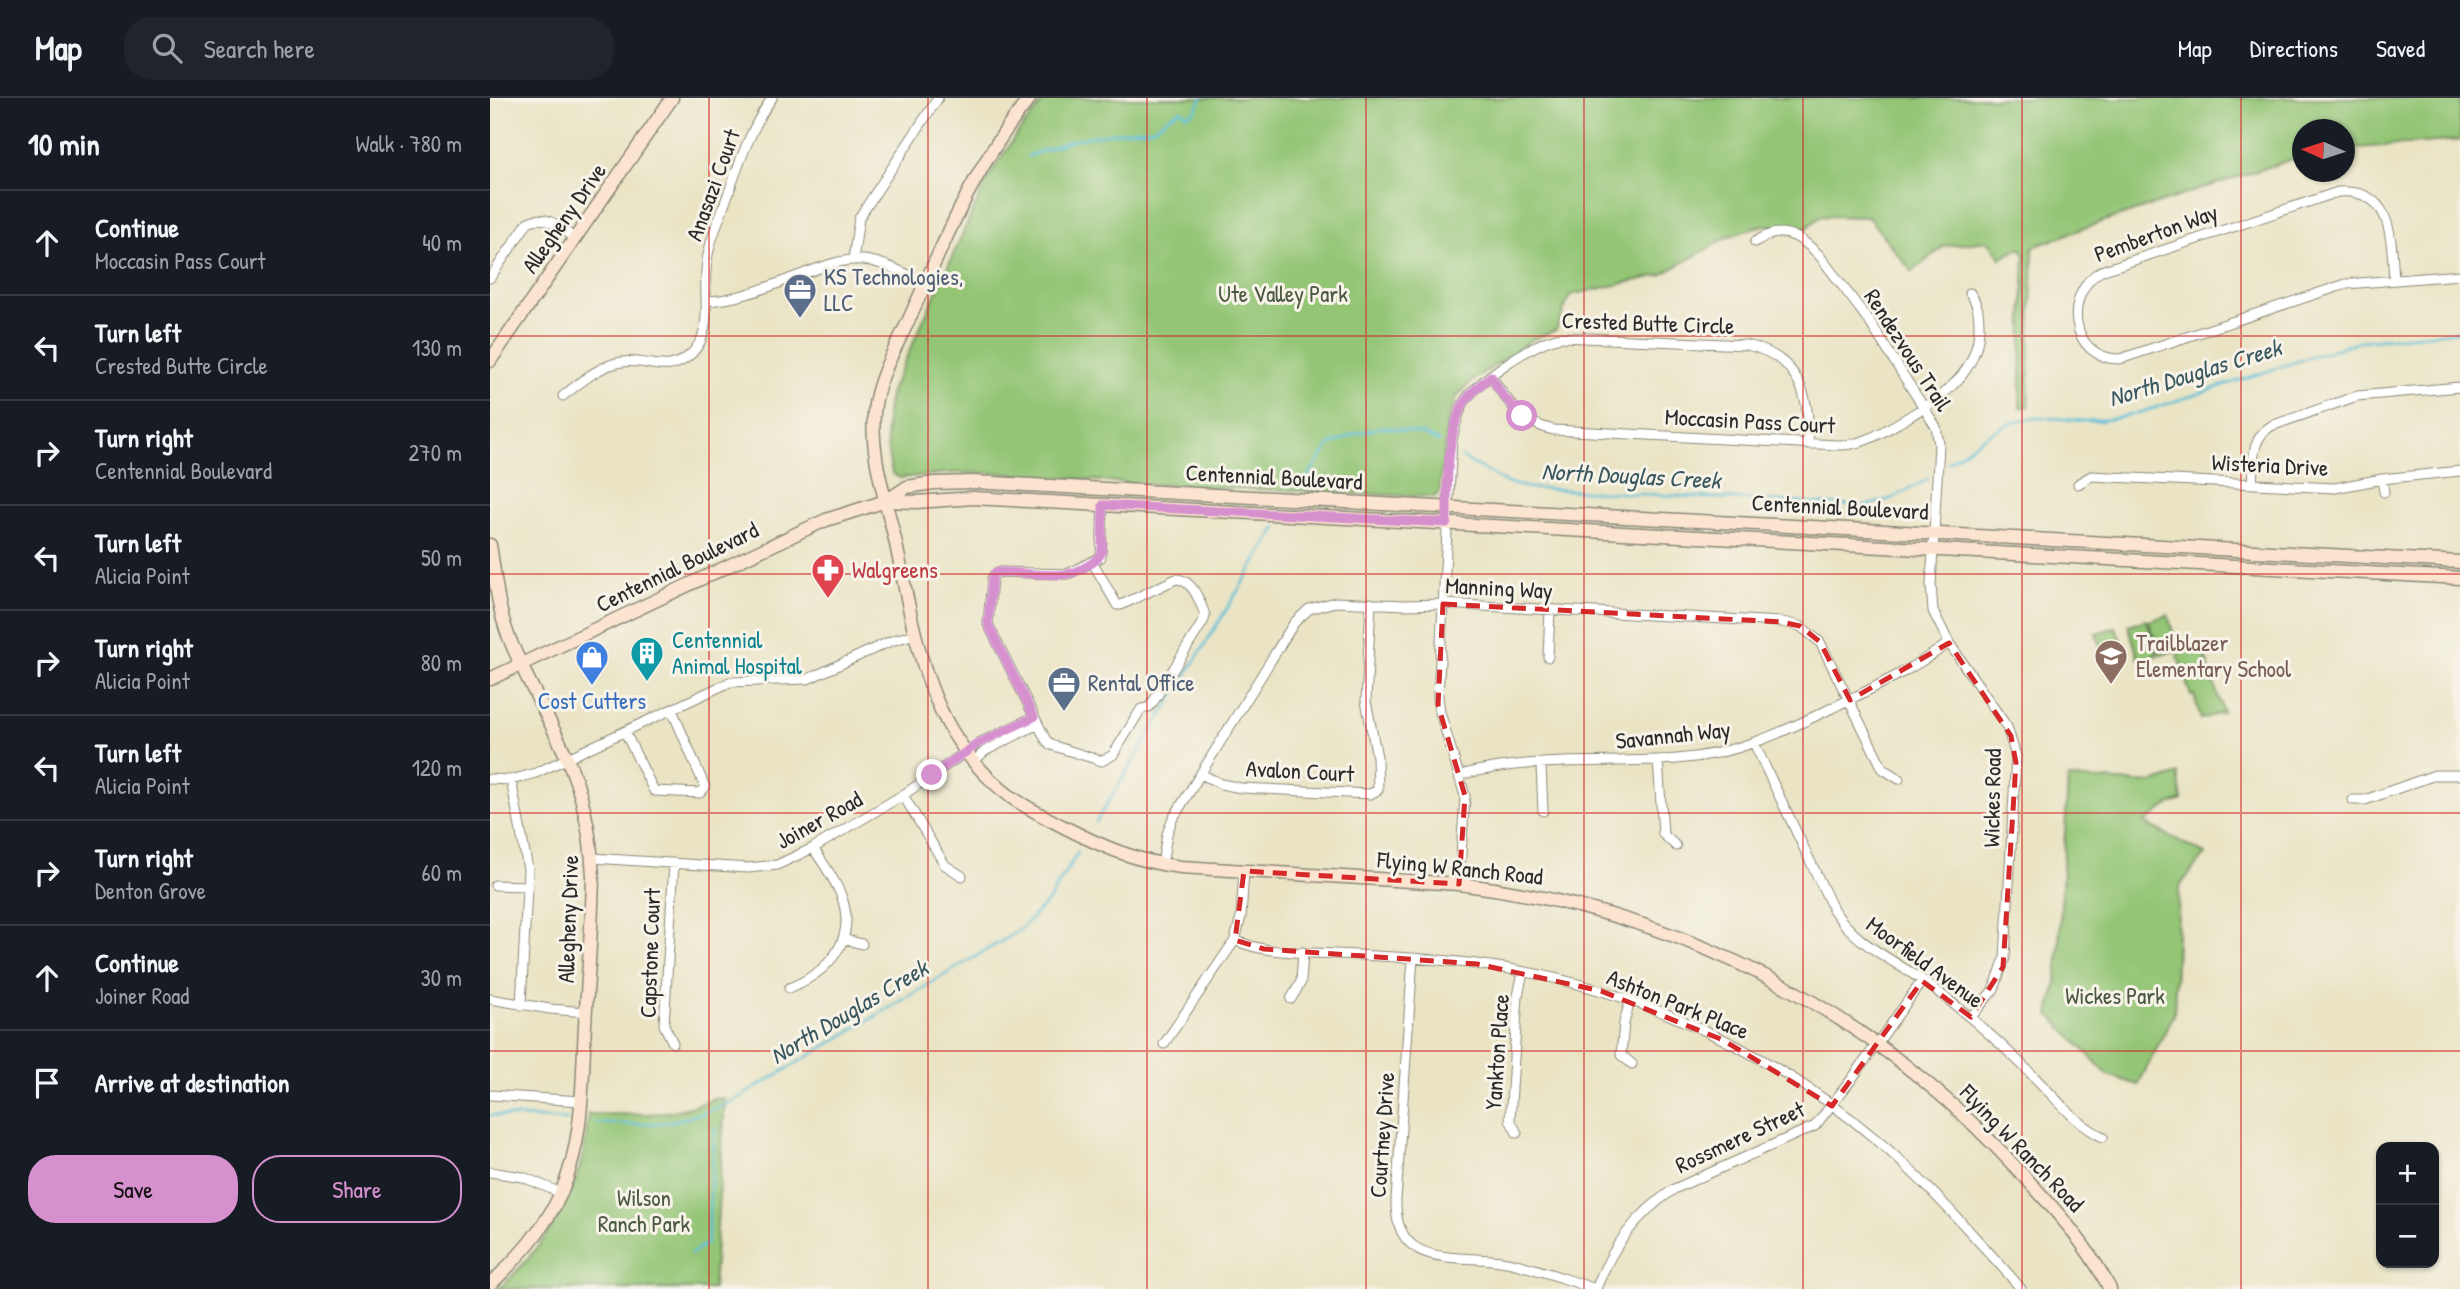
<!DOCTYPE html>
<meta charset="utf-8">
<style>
:root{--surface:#171b24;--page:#20242c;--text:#f1f3f6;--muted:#9ea1a6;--line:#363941;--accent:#d690ce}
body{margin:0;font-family:"Patrick Hand",sans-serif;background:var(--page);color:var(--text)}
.controls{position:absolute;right:21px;bottom:21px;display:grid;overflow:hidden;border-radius:14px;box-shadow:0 2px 5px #0004}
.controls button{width:63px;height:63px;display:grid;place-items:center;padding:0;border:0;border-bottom:2px solid var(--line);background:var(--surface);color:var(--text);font:35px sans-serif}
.compass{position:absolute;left:1802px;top:21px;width:63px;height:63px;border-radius:50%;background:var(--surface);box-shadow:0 2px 5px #0004;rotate:273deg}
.stop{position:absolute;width:21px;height:21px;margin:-16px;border:5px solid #d690ce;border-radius:50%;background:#fff}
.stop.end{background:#d690ce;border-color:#fff;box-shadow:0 2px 7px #0008}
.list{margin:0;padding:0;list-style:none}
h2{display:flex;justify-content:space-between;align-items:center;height:91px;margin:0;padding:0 28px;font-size:30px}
h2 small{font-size:23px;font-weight:400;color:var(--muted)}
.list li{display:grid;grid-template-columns:46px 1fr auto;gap:21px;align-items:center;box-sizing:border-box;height:105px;padding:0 28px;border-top:2px solid var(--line)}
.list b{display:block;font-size:26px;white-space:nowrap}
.list p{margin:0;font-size:23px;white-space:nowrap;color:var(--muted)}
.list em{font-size:23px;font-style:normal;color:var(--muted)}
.actions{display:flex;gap:14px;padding:21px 28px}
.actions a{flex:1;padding:16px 0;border:2px solid var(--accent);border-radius:28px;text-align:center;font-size:24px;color:var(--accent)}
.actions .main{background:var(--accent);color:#111}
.icon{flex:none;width:38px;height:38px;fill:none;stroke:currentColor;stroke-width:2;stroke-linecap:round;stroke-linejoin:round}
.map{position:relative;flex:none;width:1970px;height:1191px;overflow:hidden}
header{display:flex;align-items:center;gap:42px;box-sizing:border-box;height:98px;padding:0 35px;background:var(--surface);border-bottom:2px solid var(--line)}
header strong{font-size:33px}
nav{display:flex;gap:38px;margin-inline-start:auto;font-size:24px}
.search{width:490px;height:63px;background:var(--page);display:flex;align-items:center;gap:18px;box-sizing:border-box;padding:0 24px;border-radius:28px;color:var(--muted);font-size:26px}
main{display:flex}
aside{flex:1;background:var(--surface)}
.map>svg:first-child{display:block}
.green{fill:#93c575;stroke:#5f7850;stroke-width:2}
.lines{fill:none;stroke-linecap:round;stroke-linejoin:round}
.stream{stroke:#59bed7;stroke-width:2.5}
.street-casing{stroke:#8a8878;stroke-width:11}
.secondary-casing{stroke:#8a8878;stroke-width:15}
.street{stroke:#fff;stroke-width:9}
.secondary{stroke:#fce5d0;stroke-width:12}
.route{stroke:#d690ce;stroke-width:9}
.marked{fill:none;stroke:#d62828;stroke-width:5;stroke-dasharray:14 9;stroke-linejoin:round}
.grid{fill:none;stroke:#d62828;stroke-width:2;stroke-opacity:0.55}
.labels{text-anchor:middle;stroke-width:6;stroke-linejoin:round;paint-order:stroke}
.street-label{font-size:23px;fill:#2b2b2b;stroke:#f7f3e8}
.service-label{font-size:23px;fill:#4e5e75;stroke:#f7f3e8;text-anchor:start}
.park-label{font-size:23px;fill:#4a5941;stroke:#f7f3e8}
.health-label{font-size:23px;fill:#be3a42;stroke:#f7f3e8;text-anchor:start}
.culture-label{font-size:23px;fill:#0d838f;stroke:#f7f3e8;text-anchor:start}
.education-label{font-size:23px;fill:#785e54;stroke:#f7f3e8;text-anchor:start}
.shop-label{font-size:23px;fill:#366cbe;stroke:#f7f3e8}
.water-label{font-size:24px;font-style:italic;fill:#39575f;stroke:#f7f3e8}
</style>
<header>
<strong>Map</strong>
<div class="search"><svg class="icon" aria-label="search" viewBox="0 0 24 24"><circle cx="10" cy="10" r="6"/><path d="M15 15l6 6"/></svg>Search here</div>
<nav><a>Map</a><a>Directions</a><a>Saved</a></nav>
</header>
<main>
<aside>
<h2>10 min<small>Walk · 780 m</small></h2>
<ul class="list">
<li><svg class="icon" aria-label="ahead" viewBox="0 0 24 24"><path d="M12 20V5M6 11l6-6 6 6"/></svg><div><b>Continue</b><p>Moccasin Pass Court</p></div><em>40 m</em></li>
<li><svg class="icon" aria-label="left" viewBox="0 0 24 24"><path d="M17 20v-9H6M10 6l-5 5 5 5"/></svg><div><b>Turn left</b><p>Crested Butte Circle</p></div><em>130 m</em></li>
<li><svg class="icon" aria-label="right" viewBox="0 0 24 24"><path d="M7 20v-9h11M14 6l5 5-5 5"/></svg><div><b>Turn right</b><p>Centennial Boulevard</p></div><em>270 m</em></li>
<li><svg class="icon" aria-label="left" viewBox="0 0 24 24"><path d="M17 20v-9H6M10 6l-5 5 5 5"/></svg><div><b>Turn left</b><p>Alicia Point</p></div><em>50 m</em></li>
<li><svg class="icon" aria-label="right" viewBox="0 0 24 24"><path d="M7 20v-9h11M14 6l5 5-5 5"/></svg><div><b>Turn right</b><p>Alicia Point</p></div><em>80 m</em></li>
<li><svg class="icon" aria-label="left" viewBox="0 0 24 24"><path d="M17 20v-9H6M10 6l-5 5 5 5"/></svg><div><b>Turn left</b><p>Alicia Point</p></div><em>120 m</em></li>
<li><svg class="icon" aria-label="right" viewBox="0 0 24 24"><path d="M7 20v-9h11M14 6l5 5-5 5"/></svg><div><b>Turn right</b><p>Denton Grove</p></div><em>60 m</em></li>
<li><svg class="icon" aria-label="ahead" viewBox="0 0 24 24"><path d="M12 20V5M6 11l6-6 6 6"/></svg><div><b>Continue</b><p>Joiner Road</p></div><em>30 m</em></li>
<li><svg class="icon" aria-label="arrive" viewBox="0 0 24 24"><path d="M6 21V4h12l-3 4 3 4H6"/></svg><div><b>Arrive at destination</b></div></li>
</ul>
<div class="actions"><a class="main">Save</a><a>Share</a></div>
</aside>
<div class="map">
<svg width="1970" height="1191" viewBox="0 0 1970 1191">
<rect width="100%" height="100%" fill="#f7f3e8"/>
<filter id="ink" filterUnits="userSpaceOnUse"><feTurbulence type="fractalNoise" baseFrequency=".0143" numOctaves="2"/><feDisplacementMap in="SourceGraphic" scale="14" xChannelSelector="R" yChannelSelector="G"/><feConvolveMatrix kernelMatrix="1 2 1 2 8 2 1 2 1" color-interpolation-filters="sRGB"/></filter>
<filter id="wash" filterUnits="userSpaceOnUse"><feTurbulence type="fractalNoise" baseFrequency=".00686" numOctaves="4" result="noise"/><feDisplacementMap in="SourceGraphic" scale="28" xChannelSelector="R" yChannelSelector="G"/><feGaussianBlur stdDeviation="1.57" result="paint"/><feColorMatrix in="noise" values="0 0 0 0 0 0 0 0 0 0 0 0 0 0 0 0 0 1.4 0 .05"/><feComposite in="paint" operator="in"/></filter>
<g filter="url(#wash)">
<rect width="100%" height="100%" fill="#eae4c5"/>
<path class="green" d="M556,0H1970V42L1855,51L1854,32H1812V58L1608,125L1543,149L1538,309H1530L1535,156L1530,150L1511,160L1498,143L1454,148L1422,174L1378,119L1331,118L1311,134L1294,128L1273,127L1240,138L1171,177L1080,197L1066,232L1043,241L981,284L966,300L957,324L949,395L945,399L652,386L506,375H459L410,380L402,375C395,347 394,321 401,293L498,80L526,37Z
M1678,517L1688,552L1670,557L1659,523Z
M1657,522L1667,557L1649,562L1638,527Z
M1626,529L1636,559L1615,565L1606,535Z
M1712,548L1733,614L1711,621L1704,597L1701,598L1687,556Z
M1688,676L1692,702L1677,708L1654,725L1715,756L1689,789L1684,916L1648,987L1618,977L1559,916L1567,883L1578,680L1663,685Z
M225,1000L235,1001L223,1191H9C61,1141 95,1090 98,1016C143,1016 183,1020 225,1000Z"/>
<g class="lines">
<path class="stream" d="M538,58L586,41L647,31C665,36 675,18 691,12L698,17L705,13L712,0
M971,359L1017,385L1040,390L1376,408L1403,400L1438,381
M1458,364C1482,348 1505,328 1533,322C1555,317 1575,322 1597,323C1617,323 1636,319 1655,313L1870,243L1970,233
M810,389L839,348L864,336L893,329L932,336L949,344
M606,724L787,429
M0,1017L78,1022
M105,1025C163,1028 191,1027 245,1002L530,832L559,802L588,754
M201,1156L217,1145L225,1030"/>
</g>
</g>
<g filter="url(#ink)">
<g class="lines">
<defs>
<path id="street" d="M1265,144C1291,126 1309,137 1329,157L1379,223L1446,329L1449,346L1441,487L1443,513L1459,545L1517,629L1526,658L1515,860L1504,891L1481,919
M363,162L369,120L448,0
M0,180L38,124C57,115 70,130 85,141
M1904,182C1901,142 1904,90 1848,94L1611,173C1573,195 1579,261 1630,261L1856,186L1970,177
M216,203C252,202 287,185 321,173C338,167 355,160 374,162C396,165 416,176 435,185
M1001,278C1017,304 1033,326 1064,332L1347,347C1374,348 1394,333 1417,320C1452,298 1487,277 1489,231C1489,216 1489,208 1480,195
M73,298C90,285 109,267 132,264C159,260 178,279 202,255C223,235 214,199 216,173C217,148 228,125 236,102C249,66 260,31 282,0
M1892,381L1894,394
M1588,386L1601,378L1845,390L1892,381L1970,373
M1762,386C1764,364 1760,341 1781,328L1867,298L1970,289
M603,465L627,507H631L686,481C702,481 710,503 715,517L714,522L663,604L659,609L651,611L623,657L612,663L561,647L556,642L498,526L502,480L505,476L511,474L578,476L611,459L613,407
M1058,559L1060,512
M135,634L164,693L210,695L215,689L182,612
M1264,645L1343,811C1365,846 1402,861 1435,884C1477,915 1516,949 1552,987C1571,1006 1588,1027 1613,1039
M1168,662L1173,736L1186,748
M483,664L495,653L548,626
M1051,667L1053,713
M711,676L731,686L751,690L880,696L888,692L887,659L876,603L881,505
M970,677C1040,658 1116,666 1187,661C1246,657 1296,633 1348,607C1386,589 1424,570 1459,545
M0,681L21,682L46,675L240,584L318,581L401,543L425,536
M21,682L38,771L31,907
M413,697L455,767L472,778
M1863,702H1875L1945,677H1970
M102,760L258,770L287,767L323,750L413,697L489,645L544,619
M672,767L677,736L682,722L804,525L819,511L845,504L915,507L953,506L1292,524L1310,528L1330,544L1393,671L1409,681
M969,786L975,698L950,614L948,599L962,342C965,330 967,317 973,306C987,282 1044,244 1071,239L1257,247C1309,259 1321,298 1318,346
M5,787L38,788
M353,841L372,846
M745,842C775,856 811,854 844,856C891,858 939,860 986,866C1131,884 1277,948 1388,1043C1421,1071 1452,1103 1482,1136C1498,1154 1516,1172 1531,1191
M923,860L906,1102C904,1174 970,1155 1017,1164C1047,1170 1077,1182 1106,1191
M299,890C339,874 368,842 351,797C344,780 333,765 323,750
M0,901L60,911L96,914
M801,901L811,884L813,854
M1140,903L1134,925L1131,957L1142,966
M183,945L174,927L184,765
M674,946L745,842L751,819L754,773
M0,997L91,1003
M1027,1035L1020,1022L1028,898L1033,874
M0,1074L33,1079L71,1095
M1106,1191C1122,1148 1146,1117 1184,1091L1325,1028L1361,982L1432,883"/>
<path id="secondary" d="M540,0C486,65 455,142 421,217C408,246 390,275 385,306C378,353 396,401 406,446C426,542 437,636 521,699C537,710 555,719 572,728C611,748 647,764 691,769L969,786C1190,813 1380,910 1530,1074C1564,1110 1598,1147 1620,1191
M0,263L182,0
M397,403L426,404L483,400L1970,480
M0,447C5,476 7,508 18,537C34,578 58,617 76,658C93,695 101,737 103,778C102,828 98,877 95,927C92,983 94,1043 71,1095C54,1132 28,1159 0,1187
M0,581L312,433L336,422L396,403L417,389L444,385L483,384L1970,464"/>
</defs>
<use href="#street" class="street-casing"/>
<use href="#secondary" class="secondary-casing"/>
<use href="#street" class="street"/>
<use href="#secondary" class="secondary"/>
</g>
</g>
<g class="lines" filter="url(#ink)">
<path class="route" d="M442,677L489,645L544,619L498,526L502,480L505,475L511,474C529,474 560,479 577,476C588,474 609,464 612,453L613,407L957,425C957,390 956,336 974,305C981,294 991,286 1001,278L1013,298L1032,318"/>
</g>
<path class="marked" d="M953,506L1292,524L1310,528L1330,544L1360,602L1459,545L1521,638L1526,665L1513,869L1481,919L1432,883L1342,1008L1233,942L1111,893L987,866L774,851L745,842L754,773L969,786L975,698L948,607Z"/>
<path class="grid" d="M219,0V1191M438,0V1191M657,0V1191M876,0V1191M1094,0V1191M1313,0V1191M1532,0V1191M1751,0V1191M0,238H1970M0,476H1970M0,715H1970M0,953H1970"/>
<defs>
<symbol id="office-pin" viewBox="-11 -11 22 30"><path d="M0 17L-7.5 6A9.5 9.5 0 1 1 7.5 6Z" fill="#5c6f8a" stroke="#f7f3e8"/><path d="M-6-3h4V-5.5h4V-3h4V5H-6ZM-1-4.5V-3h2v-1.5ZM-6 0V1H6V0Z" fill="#fff"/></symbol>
<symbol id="pharmacy-pin" viewBox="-11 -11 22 30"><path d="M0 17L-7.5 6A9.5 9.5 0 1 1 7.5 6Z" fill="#e0444e" stroke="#f7f3e8"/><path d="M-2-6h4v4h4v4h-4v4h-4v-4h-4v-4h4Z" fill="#fff"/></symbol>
<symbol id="building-pin" viewBox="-11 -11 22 30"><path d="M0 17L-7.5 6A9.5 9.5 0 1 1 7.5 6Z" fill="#0f9aa8" stroke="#f7f3e8"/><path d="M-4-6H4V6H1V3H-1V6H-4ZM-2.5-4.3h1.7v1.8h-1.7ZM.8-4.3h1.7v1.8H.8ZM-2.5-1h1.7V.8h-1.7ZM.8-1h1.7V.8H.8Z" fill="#fff"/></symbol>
<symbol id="school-pin" viewBox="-11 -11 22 30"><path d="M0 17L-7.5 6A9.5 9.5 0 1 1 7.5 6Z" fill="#8d6e63" stroke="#f7f3e8"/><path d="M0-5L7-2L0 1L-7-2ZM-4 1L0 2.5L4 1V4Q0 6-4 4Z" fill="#fff"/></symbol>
<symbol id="shop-pin" viewBox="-11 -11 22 30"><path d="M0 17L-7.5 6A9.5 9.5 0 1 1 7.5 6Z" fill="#3f7fe0" stroke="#f7f3e8"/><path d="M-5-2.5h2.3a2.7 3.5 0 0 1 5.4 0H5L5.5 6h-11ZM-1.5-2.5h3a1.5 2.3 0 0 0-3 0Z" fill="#fff"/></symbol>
</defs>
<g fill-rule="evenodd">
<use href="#office-pin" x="291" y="173" width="38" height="52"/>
<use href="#pharmacy-pin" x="319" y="453" width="38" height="52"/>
<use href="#building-pin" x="138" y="536" width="38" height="52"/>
<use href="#school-pin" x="1602" y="539" width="38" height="52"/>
<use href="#shop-pin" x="83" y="540" width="38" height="52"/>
<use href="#office-pin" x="555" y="566" width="38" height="52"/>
</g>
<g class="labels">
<g class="street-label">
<text transform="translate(223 87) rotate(-70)" y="8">Anasazi Court</text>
<text transform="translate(74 120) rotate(-55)" y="8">Allegheny Drive</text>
<text transform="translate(1666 135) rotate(-20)" y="8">Pemberton Way</text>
<text transform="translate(1158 225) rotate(2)" y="8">Crested Butte Circle</text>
<text transform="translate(1418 252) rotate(57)" y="8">Rendezvous Trail</text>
<text transform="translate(1260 323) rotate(3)" y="8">Moccasin Pass Court</text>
<text transform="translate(1780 367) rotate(3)" y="8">Wisteria Drive</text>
<text transform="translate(784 379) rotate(3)" y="8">Centennial Boulevard</text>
<text transform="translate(1350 409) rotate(3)" y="8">Centennial Boulevard</text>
<text transform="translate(187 469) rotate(-26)" y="8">Centennial Boulevard</text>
<text transform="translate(1009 490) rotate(3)" y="8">Manning Way</text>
<text transform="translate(1183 637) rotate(-6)" y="8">Savannah Way</text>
<text transform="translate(810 673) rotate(3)" y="8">Avalon Court</text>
<text transform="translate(1502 700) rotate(-89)" y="8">Wickes Road</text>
<text transform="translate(329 722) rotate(-29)" y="8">Joiner Road</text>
<text transform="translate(970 770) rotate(6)" y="8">Flying W Ranch Road</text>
<text transform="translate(78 821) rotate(-88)" y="8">Allegheny Drive</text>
<text transform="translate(160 855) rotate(-88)" y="8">Capstone Court</text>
<text transform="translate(1435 864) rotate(36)" y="8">Moorfield Avenue</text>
<text transform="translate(1188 906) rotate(22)" y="8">Ashton Park Place</text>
<text transform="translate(1007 954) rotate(-86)" y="8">Yankton Place</text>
<text transform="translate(892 1037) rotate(-86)" y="8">Courtney Drive</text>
<text transform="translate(1250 1039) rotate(-25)" y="8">Rossmere Street</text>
<text transform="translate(1532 1050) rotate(46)" y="8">Flying W Ranch Road</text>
</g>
<g class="service-label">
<text x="334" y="187">KS Technologies,<tspan x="334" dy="26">LLC</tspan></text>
<text x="598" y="593">Rental Office</text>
</g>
<g class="park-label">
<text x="793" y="204">Ute Valley Park</text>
<text x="1625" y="906">Wickes Park</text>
<text x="154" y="1108">Wilson<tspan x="154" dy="26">Ranch Park</tspan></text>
</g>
<g class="health-label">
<text x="362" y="480">Walgreens</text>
</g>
<g class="culture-label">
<text x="182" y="550">Centennial<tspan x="182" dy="26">Animal Hospital</tspan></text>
</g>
<g class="education-label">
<text x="1646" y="553">Trailblazer<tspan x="1646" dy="26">Elementary School</tspan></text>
</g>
<g class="shop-label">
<text x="102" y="611">Cost Cutters</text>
</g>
<g class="water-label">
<text transform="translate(1705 275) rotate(-17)" y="8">North Douglas Creek</text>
<text transform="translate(1141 378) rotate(3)" y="8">North Douglas Creek</text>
<text transform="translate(359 914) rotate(-31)" y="8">North Douglas Creek</text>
</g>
</g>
</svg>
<div class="controls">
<button>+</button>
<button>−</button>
</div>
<svg class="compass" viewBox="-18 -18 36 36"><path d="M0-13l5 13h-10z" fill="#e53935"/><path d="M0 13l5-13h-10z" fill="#9ea1a6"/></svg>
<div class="stop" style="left:1032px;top:318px"></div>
<div class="stop end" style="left:442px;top:677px"></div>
</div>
</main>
